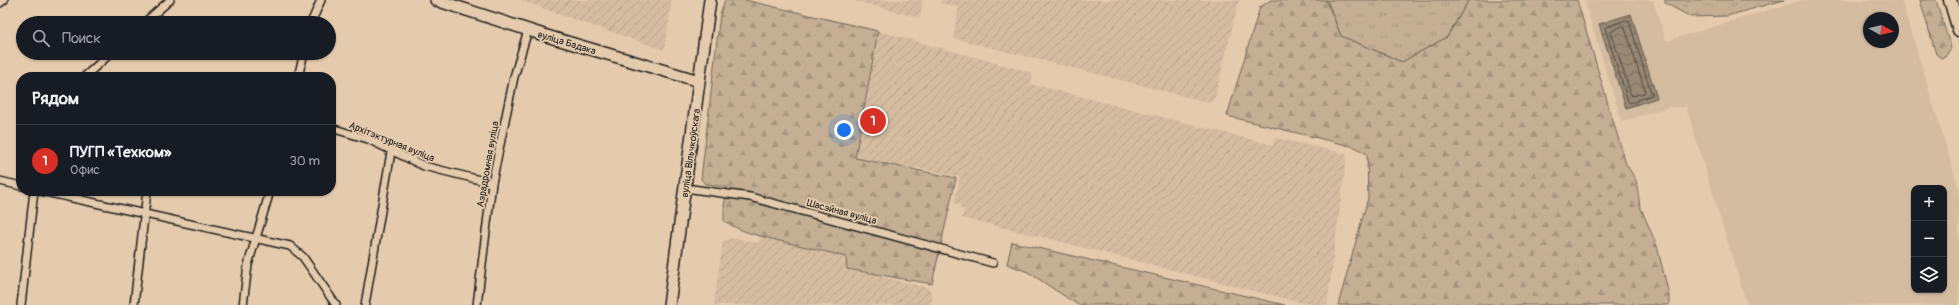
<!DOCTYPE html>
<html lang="ru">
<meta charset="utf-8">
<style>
:root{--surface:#171b24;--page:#20242c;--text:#f1f3f6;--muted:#9ea1a6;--line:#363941;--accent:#d93025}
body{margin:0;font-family:Pangolin,sans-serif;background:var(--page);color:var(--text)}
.controls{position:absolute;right:12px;bottom:12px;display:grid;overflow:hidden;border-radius:8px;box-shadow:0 1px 3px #0004}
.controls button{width:36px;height:36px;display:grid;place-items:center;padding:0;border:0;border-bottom:1px solid var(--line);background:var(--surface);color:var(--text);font:20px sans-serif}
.compass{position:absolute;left:1863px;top:12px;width:36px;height:36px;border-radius:50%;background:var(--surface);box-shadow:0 1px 3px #0004;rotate:98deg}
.you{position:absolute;left:844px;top:130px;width:14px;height:14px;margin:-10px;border:3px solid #fff;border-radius:50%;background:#1a73e8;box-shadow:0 0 0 6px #1a73e833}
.badge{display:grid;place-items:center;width:26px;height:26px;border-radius:50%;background:var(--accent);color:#fff;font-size:13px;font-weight:700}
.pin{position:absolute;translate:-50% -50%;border:2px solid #fff;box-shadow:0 1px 4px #0006}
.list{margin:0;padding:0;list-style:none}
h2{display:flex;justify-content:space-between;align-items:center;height:52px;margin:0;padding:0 16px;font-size:17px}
h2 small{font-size:13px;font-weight:400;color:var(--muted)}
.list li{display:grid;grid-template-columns:26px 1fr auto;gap:12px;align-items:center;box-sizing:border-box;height:72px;padding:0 16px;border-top:1px solid var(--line)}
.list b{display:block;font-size:15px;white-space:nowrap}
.list p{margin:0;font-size:13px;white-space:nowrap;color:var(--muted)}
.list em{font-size:13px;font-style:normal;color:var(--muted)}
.icon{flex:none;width:22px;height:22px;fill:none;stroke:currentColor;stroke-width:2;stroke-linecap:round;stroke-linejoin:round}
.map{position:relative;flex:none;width:1959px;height:305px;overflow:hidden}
.search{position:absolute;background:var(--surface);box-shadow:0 1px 3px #0004;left:16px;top:16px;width:320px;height:44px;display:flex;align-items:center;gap:10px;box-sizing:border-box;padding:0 14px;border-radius:22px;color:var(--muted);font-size:15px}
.panel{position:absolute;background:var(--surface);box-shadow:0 1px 3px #0004;left:16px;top:72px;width:320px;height:124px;border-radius:16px}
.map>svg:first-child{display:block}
.built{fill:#d4bca1;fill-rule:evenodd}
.industrial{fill:url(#industrial-furrows)}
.grass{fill:url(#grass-tufts);stroke:#706658}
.forest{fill:url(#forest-firs);stroke:#706658}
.water{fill:url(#water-waves);stroke:#665d52}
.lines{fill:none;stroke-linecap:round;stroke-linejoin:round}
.shore{stroke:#4e4740;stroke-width:1}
.minor-casing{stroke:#1c1c1c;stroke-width:10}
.secondary-casing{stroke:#1c1c1c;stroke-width:14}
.primary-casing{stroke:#1c1c1c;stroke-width:15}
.minor{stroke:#e5cbad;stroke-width:7}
.secondary{stroke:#e5cbad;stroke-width:11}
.primary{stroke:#e5cbad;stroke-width:12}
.labels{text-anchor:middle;stroke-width:3.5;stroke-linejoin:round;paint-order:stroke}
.street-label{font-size:10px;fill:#1c1c1c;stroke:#e5cbad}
</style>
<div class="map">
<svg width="1959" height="305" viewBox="0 0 1959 305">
<defs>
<pattern id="industrial-furrows" width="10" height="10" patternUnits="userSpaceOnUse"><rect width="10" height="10" fill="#d4bca1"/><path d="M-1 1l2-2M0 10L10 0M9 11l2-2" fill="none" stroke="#b5a18a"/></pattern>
<pattern id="grass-tufts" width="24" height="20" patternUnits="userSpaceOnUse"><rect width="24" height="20" fill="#c4af95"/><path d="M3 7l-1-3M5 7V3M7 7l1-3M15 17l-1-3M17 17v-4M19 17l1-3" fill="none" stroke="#a89680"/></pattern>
<pattern id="forest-firs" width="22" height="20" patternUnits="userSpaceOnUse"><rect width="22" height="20" fill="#c4af95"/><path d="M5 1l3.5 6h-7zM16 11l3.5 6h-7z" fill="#a89680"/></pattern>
<pattern id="water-waves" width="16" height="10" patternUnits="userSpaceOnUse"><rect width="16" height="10" fill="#988876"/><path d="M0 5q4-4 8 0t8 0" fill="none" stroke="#7b6e60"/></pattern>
</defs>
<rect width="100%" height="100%" fill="#e5cbad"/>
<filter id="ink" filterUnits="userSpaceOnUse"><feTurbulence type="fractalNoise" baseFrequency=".025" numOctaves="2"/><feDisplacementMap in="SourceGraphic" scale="8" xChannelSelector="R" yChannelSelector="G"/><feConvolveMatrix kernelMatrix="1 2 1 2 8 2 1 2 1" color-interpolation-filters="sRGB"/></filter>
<g filter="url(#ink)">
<path class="built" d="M1584,0H1653L1666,41L1802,0H1901L1959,188V305H1747L1686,107H1668L1622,122ZM1869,18H1893V42H1869ZM1914,188H1944V290H1914Z"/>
<path class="industrial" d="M520,0H672L664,50L558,14Z
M852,0H923L920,18Z
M941,0H1239L1215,97L1211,103L953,38L959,7L940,3Z
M878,31L1033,73L1031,84L1273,145L1276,138L1347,154L1327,305H1310L1046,238L962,218L964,210L960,209V204L954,203L960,177L917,168L916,171L855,158Z
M734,238L757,243L762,238L787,242L847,257V269L928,288L932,294L931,305H714L723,241Z"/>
<path class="grass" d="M1324,0H1469L1447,37L1402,62L1341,36L1327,0Z
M1665,0H1784L1727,16L1691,17L1665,3Z"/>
<path class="forest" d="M725,0H745L878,31L855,158L956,178L932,284L847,269L846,257C827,252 808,247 788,243C765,237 744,234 724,221V207L727,187L705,184L701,179L720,14Z
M1271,0H1326L1341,36L1402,62L1447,37L1469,0H1577L1626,164L1636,180L1640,206L1657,246L1669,295V305H1338L1368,198L1367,154L1355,147L1227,116L1260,7Z
M1920,0H1936L1951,48L1945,57L1941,58L1936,54Z
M1012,242L1285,305H1078L1028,272L1007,264Z"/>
<path class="water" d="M1631,14L1657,98L1626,108L1599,24Z"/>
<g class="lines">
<path class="shore" d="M1626,20L1629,21L1652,95L1630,103L1628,101L1605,28Z
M1623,26L1625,28L1645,91L1644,93L1633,96L1631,95L1611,32Z"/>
<defs>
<path id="minor" d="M0,3L4,0
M144,23L170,0
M311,23L321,0
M84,77L111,53
M298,77L304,53
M331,128L368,139L424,166L492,183
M0,181L21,186
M685,188L750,197L993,263
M41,191L290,246L303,257L336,305
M21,305L34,191
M134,305L147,191
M243,305L248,265L270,191
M365,305L391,152
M477,305L492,183L514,77L528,30"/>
<path id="secondary" d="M436,0L550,37L699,81
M669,305L710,0"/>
<path id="primary" d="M1950,0L1959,30"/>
</defs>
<use href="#minor" class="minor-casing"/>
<use href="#secondary" class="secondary-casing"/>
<use href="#primary" class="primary-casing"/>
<use href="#minor" class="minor"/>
<use href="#secondary" class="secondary"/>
<use href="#primary" class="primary"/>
</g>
</g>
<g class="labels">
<g class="street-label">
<text transform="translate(567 42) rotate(17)" y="4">вуліца Бадака</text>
<text transform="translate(392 141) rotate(22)" y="4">Архітэктурная вуліца</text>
<text transform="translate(690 153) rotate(-82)" y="4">вуліца Вільчкоўскага</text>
<text transform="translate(487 164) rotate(-80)" y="4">Аэрадромная вуліца</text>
<text transform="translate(842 211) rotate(15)" y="4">Шасэйная вуліца</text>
</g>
</g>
</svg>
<div class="controls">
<button>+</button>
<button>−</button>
<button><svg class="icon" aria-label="layers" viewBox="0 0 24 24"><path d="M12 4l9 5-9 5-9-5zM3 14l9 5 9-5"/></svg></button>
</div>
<svg class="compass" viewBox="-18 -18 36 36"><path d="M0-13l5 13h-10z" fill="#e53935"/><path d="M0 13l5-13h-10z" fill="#9ea1a6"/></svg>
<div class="you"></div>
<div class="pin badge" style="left:873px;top:121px">1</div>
<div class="search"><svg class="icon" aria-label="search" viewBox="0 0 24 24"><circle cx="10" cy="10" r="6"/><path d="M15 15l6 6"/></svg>Поиск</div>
<section class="panel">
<h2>Рядом<small></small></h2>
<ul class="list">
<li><span class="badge">1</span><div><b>ПУГП «Техком»</b><p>Офис</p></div><em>30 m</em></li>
</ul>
</section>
</div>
